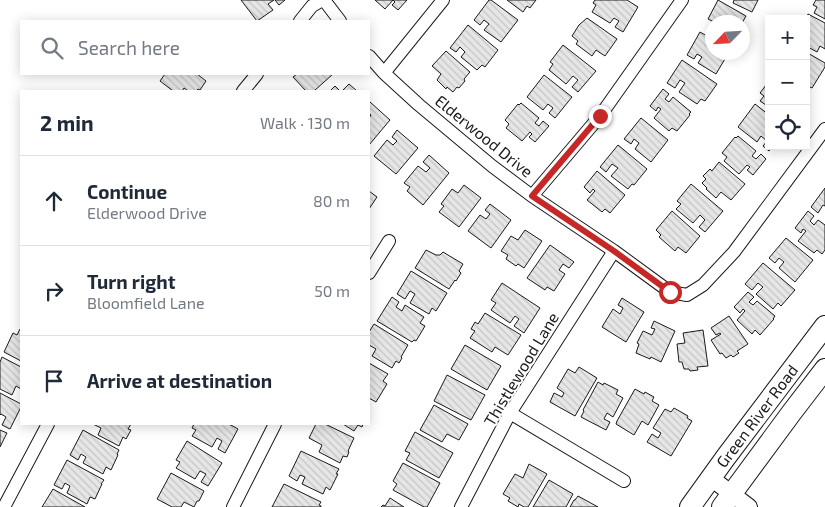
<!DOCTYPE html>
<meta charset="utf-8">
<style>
:root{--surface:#fff;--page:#f2f2f3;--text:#1f2937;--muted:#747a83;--line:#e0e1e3}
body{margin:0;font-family:"Exo 2",sans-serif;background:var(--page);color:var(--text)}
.controls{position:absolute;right:15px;top:15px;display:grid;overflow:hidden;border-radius:0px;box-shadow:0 2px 12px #0003}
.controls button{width:45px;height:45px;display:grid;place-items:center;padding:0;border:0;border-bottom:1px solid var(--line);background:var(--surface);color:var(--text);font:25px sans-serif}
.compass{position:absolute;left:705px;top:15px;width:45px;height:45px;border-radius:50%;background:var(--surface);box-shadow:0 2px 12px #0003;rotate:245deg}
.stop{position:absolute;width:15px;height:15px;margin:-11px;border:4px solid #c62828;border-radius:50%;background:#fff}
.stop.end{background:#c62828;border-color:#fff;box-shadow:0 1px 5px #0008}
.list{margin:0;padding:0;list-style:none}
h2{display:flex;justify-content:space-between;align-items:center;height:65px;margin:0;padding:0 20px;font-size:21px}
h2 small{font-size:16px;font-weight:400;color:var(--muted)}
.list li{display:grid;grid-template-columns:32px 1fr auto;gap:15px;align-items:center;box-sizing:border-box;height:90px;padding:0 20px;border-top:1px solid var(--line)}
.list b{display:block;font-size:19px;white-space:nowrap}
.list p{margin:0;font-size:16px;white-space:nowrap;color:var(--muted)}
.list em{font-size:16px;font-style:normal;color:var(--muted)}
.icon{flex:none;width:28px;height:28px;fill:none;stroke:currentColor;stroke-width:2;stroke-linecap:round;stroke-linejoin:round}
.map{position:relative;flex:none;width:825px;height:507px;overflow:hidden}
.search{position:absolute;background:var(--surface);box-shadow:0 2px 12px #0003;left:20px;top:20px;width:350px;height:55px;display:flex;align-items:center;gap:12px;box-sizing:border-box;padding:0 18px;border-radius:0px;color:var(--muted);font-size:19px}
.panel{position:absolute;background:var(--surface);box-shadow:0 2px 12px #0003;left:20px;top:90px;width:350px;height:335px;border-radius:0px}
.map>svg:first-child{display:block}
.building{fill:url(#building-back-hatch);stroke:#1a1a1a}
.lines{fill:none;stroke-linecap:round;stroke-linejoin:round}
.minor-casing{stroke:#1a1a1a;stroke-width:14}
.tertiary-casing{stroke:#1a1a1a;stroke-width:18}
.primary-casing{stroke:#1a1a1a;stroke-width:22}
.minor{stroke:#fff;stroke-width:12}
.tertiary{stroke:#fff;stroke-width:16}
.primary{stroke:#fff;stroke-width:20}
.route{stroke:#c62828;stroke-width:6}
.labels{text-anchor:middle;stroke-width:4;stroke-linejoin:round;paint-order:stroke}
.street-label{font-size:16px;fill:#1a1a1a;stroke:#fff}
</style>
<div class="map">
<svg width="825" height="507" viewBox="0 0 825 507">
<defs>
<pattern id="building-back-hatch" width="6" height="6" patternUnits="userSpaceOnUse" patternTransform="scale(1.25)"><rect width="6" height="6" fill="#e6e6e6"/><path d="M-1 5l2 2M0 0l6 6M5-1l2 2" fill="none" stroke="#c5c5c5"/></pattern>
</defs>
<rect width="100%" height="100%" fill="#fff"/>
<path class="building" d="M241,0H274L268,4L273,10L257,21Z
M275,0H285L279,5Z
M375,0H393L385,9Z
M393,0H407L398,10L392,5L395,2Z
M489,0H491L518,20L501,42L484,30L489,24L484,20L480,25L474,20Z
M507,0H536L530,8L527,6L523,12Z
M595,0H627L638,7L623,32L615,27L619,21L614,18L610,23L592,12L596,5L593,3Z
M718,0L746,16L742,23L714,22L708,19Z
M734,0H758L752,12L733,3Z
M816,0H825V19L814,13L817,7L813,5Z
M808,14L825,23V49L820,46L817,52L806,46V19Z
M587,18L617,39L605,56L596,50L592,56L576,44L578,41L572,36L579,25Z
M468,25L498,50L485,67L482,65L477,70L461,57L465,52L460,47L456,52L450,48Z
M700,32L712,39V52H729L716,74L698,63L702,57L697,54L694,59L687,55Z
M563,45L596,71L578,92L572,87L578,80L573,76L566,84L549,70L553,64L550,62Z
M446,51L470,72L464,79L465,81L459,88L457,87L453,92L447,87L446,89L437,80L441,74L432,66Z
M806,52L825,63V67L812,88L806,85Z
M682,60L717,84L705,101L701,99L697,104L679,92L685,83L680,80L675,88L667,83Z
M164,74H197L206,81L200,90L198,89L196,91H188L184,88L182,91H173L160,81L165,74Z
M297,74H333L314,91H306L293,77Z
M544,75L572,97L555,118L549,113L553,108L548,104L543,110L527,97Z
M769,81V107L760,101L764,96L760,93Z
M349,84L357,91H342Z
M335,86L340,91H330Z
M663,89L669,94L665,99L669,102L673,97L691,112L689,114L690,115L677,131L672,128L669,131L654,118L661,109L658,107L656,111L650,106Z
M370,102L390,120L369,145V118L371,115L369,113V103Z
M521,103L539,118L535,123L539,126L543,121L549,126L535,142L529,137L532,134L530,132L522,141L506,128L509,124L505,120L518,104L519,105Z
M755,104L769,115V146H773L769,151L763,146L767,141L761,136L757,142L738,127Z
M641,118L668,140L651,162L635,149L639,143L634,139L631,144L624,139Z
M397,130L418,148L396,174L374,156L387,140L393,145L397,141L392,137Z
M738,136L756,151L752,156L756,159L761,154L766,159L753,175L747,170L750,167L747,165L739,174L724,161L727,157L722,153L735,137L736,138Z
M618,145L647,169L634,185L632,184L628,189L611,176L618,168L612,164L606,172L600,167Z
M429,155L449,173L423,205L407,191L410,187L404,183L418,166L426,172L430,168L423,162Z
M719,162L745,184L731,200L721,192L716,198L706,189L707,188L702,183L706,179L703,176L710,169L712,171Z
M597,171L625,195L610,213L605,209L602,212L587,200L595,191L593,189L590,193L584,187Z
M691,184L723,211L705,232L699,227L705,220L700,215L693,223L676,209L681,204L677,201Z
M464,185L481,198L459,227L439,212L444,206L441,204L452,189L458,193Z
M825,188V206L823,205L818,213L811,207Z
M369,191L377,197L369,209Z
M490,204L511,220L491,248L468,231L480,215L486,219L490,214L485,210Z
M672,211L700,236L686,253L678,247L675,251L659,237L661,235L656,230Z
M808,211L814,216L810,221L814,225L818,220L825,225V250L822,254L817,250L814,253L798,241L806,231L803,229L801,233L795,228Z
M525,230L542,241L524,268L518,264L516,266L506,259L508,255L501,251L511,236L518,240Z
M786,238L813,260L795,282L779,268L784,262L779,258L775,263L769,258Z
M550,245L574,262L569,268L563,264L559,270L565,274L554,291L547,287L545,290L527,278Z
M426,250L436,255H440L443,252L463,264L459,271L461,273L456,281L455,280L449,289L415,268Z
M763,263L795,290L781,306L778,303L773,309L756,294L763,287L758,283L752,290L745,284Z
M411,271L447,293L436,311L432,308L429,314L410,303L415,294L410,291L405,299L397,294Z
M502,283L540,308L524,333L514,326L519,319L515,316L510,323L491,310L496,303L491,300Z
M748,292L754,297L749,302L753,305L757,301L775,316L773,319H774L760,335L755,330L752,334L737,320L745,311L743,309L740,313L734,307Z
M392,297L399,302L396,307L402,311L405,305L424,317L420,323L425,326L416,341L414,340L412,342L377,321Z
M622,298L644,312L626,342L602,327L613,309L620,314L623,308L618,305Z
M485,313L521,335L508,355L495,347L492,352L470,338L475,331L471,329L475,322L478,324Z
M729,316L748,344L737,351L739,353L733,357L731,355L726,358L722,353L720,354L711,340L721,334L720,333L716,335L711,328Z
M654,321L675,331L661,362L651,357L650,359L636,353L639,344L637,343L643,331L652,335L655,329L651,328Z
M374,324L408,345L401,357L402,358L399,363L396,361L392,368L372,356L376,349L369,345V332Z
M20,329H21V361L4,352L13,333L17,335Z
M703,330L708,366L697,367L698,370L690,371L689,369H684L682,362H679L677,344L685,343L683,333Z
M465,345L501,366L487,390L451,369Z
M2,357L21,367V389L16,386L12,395L0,389V362Z
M369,363L388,374L383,381L387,384L376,402L369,398Z
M579,367L597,378L575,416L550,402L554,393L562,397L564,393L557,388L568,369L575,373Z
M447,375L485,395L471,420L434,401Z
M598,382L603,385L604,383L618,390L616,394L623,398L613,417L607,413L604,419L610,422L606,430L581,417L584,411L583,410Z
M635,389L644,394L645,392L654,397L652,401L659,405L648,425L642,421L634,435L616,424L617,421Z
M0,393L21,404V407L10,429L2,425L6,417L1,414L0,415Z
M434,405L468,424L459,440L447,434L442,442L420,430Z
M674,408L688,416L687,418L692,421L671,456L647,442L652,434L658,438L661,433L653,428L665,409L671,412Z
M93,424H131L128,429L131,430L126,439L123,437L119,446L98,435L101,428Z
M194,424H229L238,429L225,453L218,449L222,441L217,438L212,447L192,436L196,430L192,428Z
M316,424H325L354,438L348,451L349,452L347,457L343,456L340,463L319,452L322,445L309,438Z
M343,424H363L362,427L358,425L354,431Z
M0,430L7,433L0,447Z
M83,430L119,450L117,454L118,455L111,470L106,467L103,474L83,463L86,457L81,454L78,460L70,455Z
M415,432L453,453L439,478L406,460L410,453L405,451Z
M187,441L222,463L208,486L201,482L206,474L200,471L195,479L176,468L180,462L176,460Z
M301,451L339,469L336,474H338L330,490L326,487L323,494L302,484L305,477L300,475L297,481L289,476Z
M67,460L104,480L101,484H102L95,499L90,497L87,504L67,493L70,486L65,483L62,489L54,485Z
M403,463L440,483L427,507H424L393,490L397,484L393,481Z
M529,464L547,474L528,507H524L519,504L518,507L508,501L510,498L503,494L515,474L523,478Z
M171,473L204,491L199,501H197L194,507L184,502L181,507H172L157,499Z
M549,480L573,494L566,507H533Z
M284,484L321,502L319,505L321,506V507H272Z
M53,489L85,507H42Z
M578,496L598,507H570L574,500H575Z
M390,498L404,507H381L383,505L385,506Z"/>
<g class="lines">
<defs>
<path id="minor" d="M324,0L340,21
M300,21L312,6L322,0
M369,56L384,73L419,105L492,166L532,196L614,251L670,292L687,295L703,285L734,252L825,129
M384,73L443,0
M243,91L257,74
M532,196L600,116L682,0
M369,273L389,241
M510,413L624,481
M4,507L48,424
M233,507L275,424
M461,507L510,413L614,251"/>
<path id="tertiary" d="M711,478L749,507"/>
<path id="primary" d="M690,507L726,457L825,326
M722,507L792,412L825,369"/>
</defs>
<use href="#minor" class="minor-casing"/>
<use href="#tertiary" class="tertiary-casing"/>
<use href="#primary" class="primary-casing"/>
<use href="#minor" class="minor"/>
<use href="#tertiary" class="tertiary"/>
<use href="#primary" class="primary"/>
</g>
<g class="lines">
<path class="route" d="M600,116L532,196L614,251L670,292"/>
</g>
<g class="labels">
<g class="street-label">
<text transform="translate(484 136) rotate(39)" y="6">Elderwood Drive</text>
<text transform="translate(521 369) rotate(-59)" y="6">Thistlewood Lane</text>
<text transform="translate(757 416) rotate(-53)" y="6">Green River Road</text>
</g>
</g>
</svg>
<div class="controls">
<button>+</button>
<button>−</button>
<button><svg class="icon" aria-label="locate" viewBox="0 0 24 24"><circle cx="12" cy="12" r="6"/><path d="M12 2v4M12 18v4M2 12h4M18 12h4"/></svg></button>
</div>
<svg class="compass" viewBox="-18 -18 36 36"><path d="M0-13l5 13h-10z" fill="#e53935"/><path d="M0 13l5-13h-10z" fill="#747a83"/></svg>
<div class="stop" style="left:670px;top:292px"></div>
<div class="stop end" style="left:600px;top:116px"></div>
<div class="search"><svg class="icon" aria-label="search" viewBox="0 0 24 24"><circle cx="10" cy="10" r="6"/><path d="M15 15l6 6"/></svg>Search here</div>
<section class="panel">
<h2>2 min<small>Walk · 130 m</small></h2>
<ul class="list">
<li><svg class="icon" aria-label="ahead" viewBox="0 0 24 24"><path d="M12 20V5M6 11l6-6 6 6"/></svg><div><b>Continue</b><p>Elderwood Drive</p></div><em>80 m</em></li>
<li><svg class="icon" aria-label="right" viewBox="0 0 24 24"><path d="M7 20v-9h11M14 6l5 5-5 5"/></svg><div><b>Turn right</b><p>Bloomfield Lane</p></div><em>50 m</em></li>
<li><svg class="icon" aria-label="arrive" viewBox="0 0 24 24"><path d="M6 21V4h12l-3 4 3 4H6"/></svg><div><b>Arrive at destination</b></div></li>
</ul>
</section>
</div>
